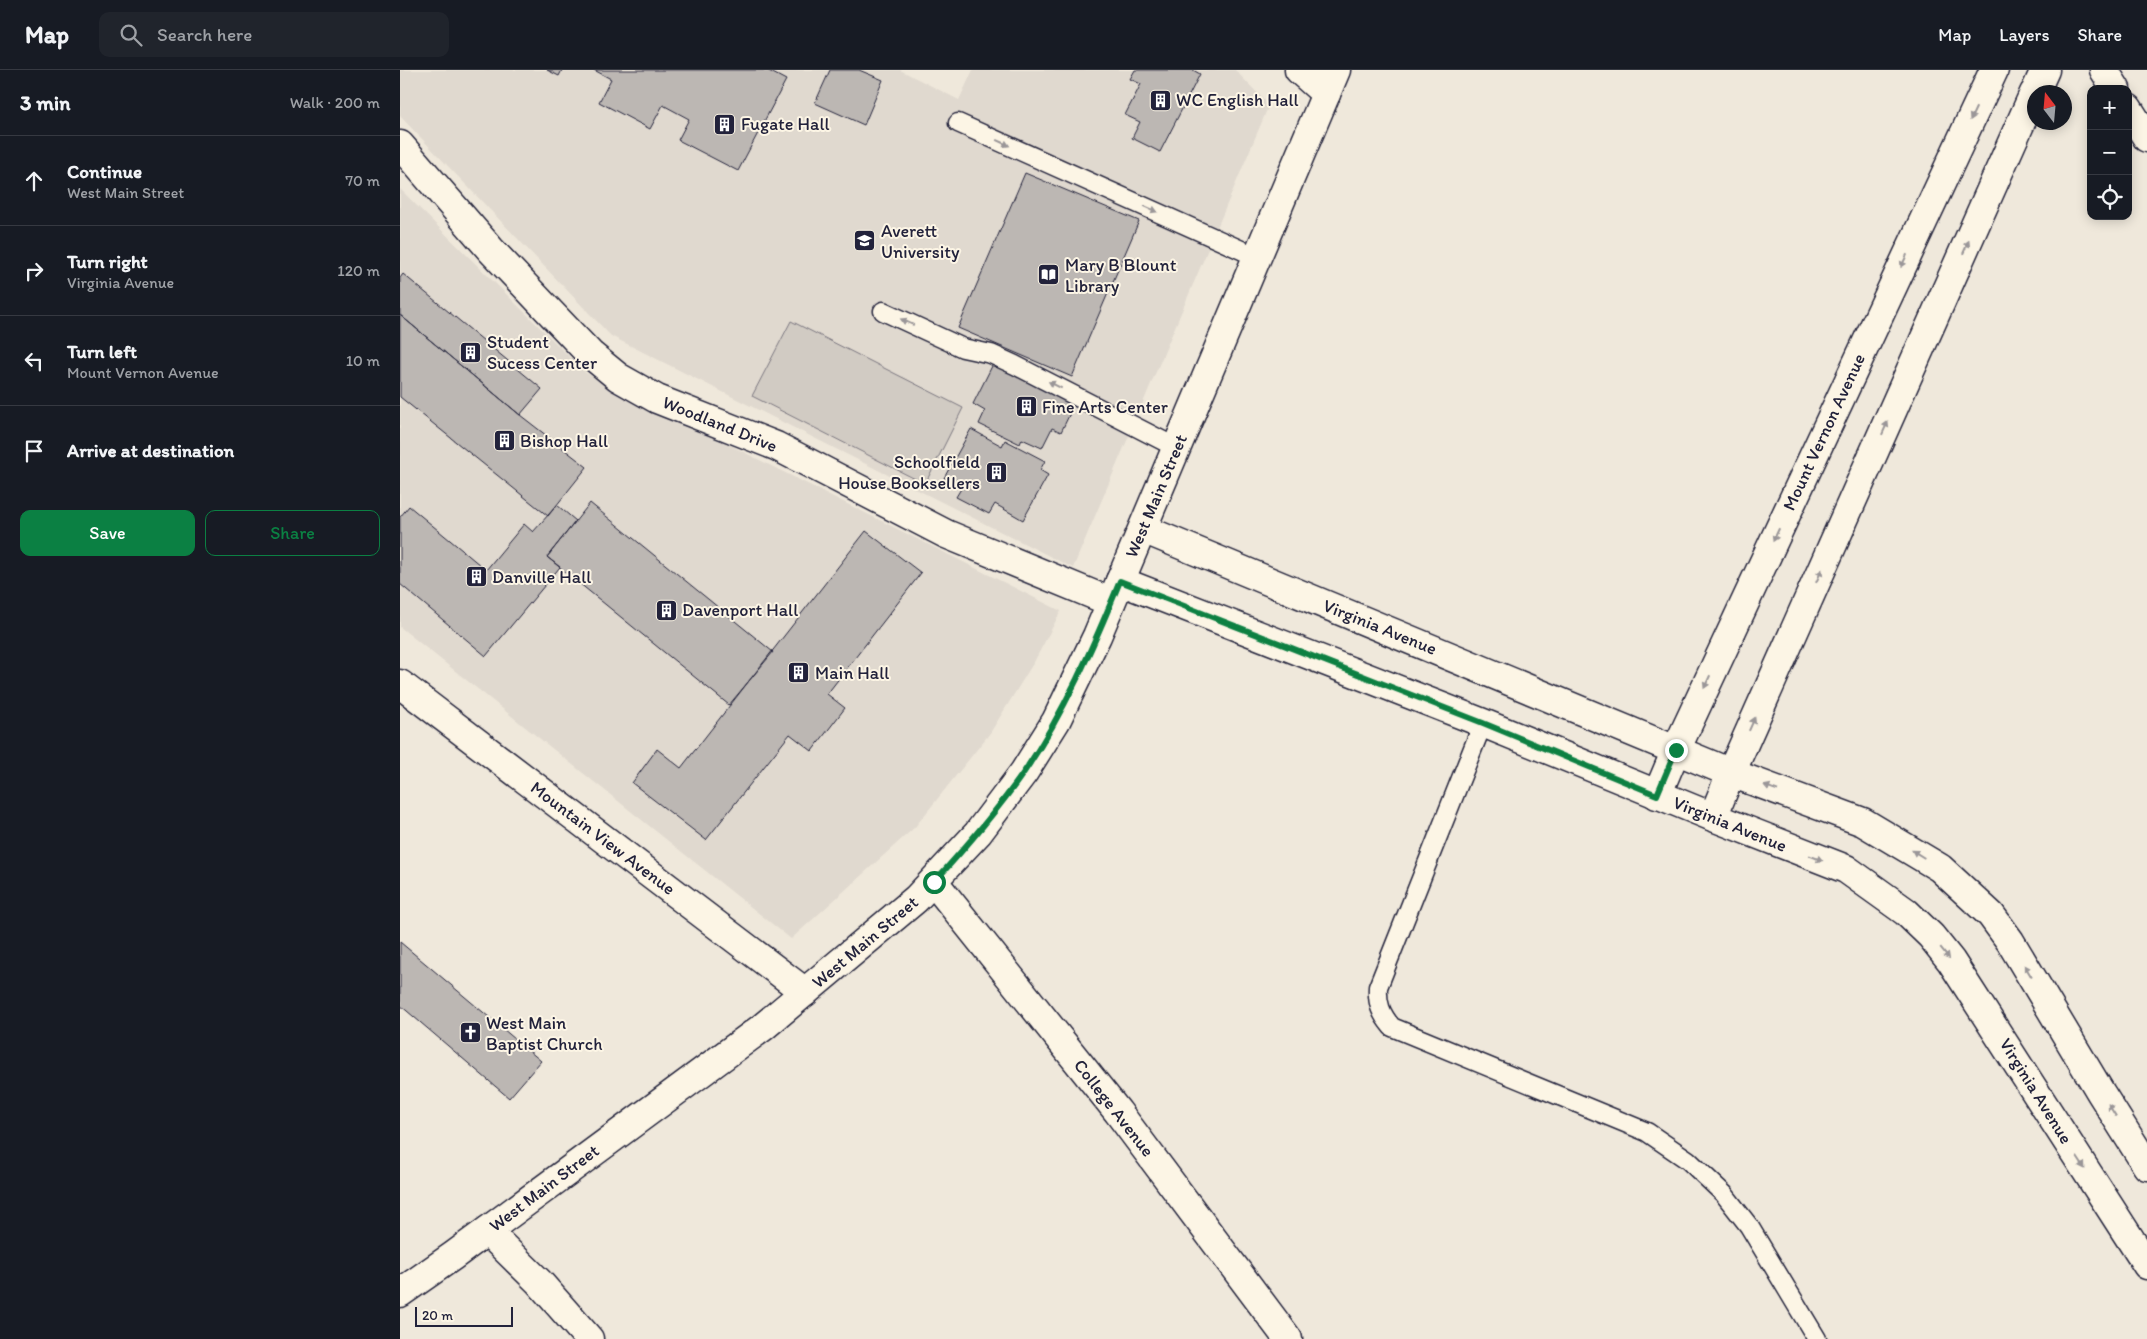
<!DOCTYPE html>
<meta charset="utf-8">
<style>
:root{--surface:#171b24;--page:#20242c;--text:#f1f3f6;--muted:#9ea1a6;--line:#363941;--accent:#0b8043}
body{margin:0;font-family:Itim,sans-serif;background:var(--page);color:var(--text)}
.controls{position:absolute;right:15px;top:15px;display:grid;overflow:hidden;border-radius:10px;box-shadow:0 2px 12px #0003}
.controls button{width:45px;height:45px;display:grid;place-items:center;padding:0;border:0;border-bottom:1px solid var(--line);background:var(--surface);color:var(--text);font:25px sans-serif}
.compass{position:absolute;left:1627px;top:15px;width:45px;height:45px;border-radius:50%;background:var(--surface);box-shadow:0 2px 12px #0003;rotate:344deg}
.scale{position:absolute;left:15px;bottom:12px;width:98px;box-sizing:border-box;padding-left:5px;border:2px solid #22223b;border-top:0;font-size:14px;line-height:18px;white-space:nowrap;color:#22223b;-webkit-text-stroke:4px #fcf5e5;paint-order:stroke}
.stop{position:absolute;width:15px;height:15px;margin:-11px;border:4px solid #0b8043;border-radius:50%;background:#fff}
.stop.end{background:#0b8043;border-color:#fff;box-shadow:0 1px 5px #0008}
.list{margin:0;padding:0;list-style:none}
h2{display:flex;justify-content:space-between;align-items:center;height:65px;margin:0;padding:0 20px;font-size:21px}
h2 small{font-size:16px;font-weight:400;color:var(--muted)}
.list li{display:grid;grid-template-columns:32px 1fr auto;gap:15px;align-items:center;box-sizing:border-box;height:90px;padding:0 20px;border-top:1px solid var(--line)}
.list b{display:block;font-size:19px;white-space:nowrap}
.list p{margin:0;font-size:16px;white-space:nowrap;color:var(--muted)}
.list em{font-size:16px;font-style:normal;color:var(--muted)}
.actions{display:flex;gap:10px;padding:15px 20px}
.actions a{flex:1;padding:11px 0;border:1px solid var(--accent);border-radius:10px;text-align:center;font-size:18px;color:var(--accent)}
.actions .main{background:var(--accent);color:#fff}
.icon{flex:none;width:28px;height:28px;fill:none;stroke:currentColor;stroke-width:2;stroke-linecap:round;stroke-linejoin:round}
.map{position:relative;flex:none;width:1747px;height:1269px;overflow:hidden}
header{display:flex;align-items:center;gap:30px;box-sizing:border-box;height:70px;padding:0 25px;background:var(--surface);border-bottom:1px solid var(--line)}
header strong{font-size:24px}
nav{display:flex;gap:28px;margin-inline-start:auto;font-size:18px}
.search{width:350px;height:45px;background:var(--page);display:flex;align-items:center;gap:12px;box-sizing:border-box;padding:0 18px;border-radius:10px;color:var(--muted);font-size:19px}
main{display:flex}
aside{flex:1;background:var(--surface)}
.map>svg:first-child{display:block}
.built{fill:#e0d9cf}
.green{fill:#d1cbc3;stroke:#7a767f}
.building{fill:#bcb7b3;stroke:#22223b}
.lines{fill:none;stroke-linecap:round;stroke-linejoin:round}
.service-casing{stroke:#22223b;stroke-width:21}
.minor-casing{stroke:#22223b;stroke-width:31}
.tertiary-casing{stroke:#22223b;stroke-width:31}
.secondary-casing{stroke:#22223b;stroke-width:31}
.service{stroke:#fcf5e5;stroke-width:18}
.minor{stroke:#fcf5e5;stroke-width:28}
.tertiary{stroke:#fcf5e5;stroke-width:28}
.secondary{stroke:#fcf5e5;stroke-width:28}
.oneway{fill:#9a9698}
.route{stroke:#0b8043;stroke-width:6}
.labels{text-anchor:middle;stroke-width:4;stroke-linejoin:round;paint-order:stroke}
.poi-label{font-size:18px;fill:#22223b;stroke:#fcf5e5;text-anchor:start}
.street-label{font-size:18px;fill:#22223b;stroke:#fcf5e5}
</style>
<header>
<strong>Map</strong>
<div class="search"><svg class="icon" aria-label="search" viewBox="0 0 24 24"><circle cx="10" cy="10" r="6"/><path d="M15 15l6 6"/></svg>Search here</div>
<nav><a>Map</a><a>Layers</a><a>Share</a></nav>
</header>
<main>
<aside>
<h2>3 min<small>Walk · 200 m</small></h2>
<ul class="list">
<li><svg class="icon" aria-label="ahead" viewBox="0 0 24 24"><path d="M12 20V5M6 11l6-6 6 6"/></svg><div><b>Continue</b><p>West Main Street</p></div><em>70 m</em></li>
<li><svg class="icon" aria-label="right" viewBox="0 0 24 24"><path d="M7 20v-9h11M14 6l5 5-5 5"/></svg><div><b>Turn right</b><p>Virginia Avenue</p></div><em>120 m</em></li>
<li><svg class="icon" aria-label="left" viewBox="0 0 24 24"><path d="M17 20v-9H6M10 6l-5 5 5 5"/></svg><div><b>Turn left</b><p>Mount Vernon Avenue</p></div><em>10 m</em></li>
<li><svg class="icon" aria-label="arrive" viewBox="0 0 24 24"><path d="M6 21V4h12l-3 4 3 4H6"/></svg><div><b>Arrive at destination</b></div></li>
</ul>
<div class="actions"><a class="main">Save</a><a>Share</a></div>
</aside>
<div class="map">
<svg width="1747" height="1269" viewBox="0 0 1747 1269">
<rect width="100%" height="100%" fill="#efe8db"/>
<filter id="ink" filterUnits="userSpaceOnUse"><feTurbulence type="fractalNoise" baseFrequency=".02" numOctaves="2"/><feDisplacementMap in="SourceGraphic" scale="10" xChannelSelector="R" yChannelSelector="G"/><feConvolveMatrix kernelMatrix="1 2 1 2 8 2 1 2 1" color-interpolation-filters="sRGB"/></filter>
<g filter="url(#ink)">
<path class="built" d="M0,0H500L559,30L573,0H835L869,35L673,498L211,266L0,46Z
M0,119L186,303L661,541L634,592L590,663L515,757L391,869L0,557Z"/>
<path class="green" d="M391,251L563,338L525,414L352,326Z"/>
<path class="building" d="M147,0H162L159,6Z
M194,0H367L386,10L338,101L278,70L289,49L263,35L250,59L199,32L211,9Z
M430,0H459L483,10L464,55L415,33Z
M735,0H793L800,4L760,82L732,68L740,52L725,45L741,14L730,9Z
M625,103L739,151L672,307L558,258Z
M3,204L142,319L120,345L0,245V208Z
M0,245L120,345L187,397L148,446L0,327Z
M595,290L676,331L661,362L652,358L642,378L622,369L620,374L579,354L585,341L573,334Z
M571,359L602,376L605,370L645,391L640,400L648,405L623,450L595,434L589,444L556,427L562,417L544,408Z
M190,433L373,582L329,635L147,487Z
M157,435L176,451L147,487L160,497L86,586L0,514V447L9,436L86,500L124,454L133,462Z
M466,461L521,503L427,624L445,638L412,681L390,664L306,770L232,713L257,679L281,698Z
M0,872L141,991L109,1028L0,935Z"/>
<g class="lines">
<defs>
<path id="service" d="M558,53L857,187
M483,241L563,278L591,284L615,295L777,378
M1083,653L978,917C977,934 981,944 992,957L1247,1062L1288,1090L1324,1124L1349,1156L1417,1269"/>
<path id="minor" d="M899,0L926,24
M1704,0L1716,19
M1635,22L1645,0
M1728,38L1747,68
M0,75L91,180L190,284L218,307L257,329L376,376L546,464L711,532
M1257,725L1276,680L1594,0
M1313,747L1331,703L1634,23
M534,812L718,1042L888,1269
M87,1161L139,1212L189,1269"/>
<path id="tertiary" d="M743,459L1331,703L1463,752L1540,798L1591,845L1610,871L1701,1023L1747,1096
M720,511L1083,653L1313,747L1446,799L1506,842L1531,866L1551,891L1747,1195
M0,614L405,922"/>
<path id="secondary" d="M0,1223L53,1186L363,957L516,829L578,763L624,702L656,651L697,566L936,0"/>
</defs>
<use href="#service" class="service-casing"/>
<use href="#minor" class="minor-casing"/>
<use href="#tertiary" class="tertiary-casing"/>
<use href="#secondary" class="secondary-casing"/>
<use href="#service" class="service"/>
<use href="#minor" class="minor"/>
<use href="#tertiary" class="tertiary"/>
<use href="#secondary" class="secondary"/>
</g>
<defs><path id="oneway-solid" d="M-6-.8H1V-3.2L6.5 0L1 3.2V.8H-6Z" transform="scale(1.25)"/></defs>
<g class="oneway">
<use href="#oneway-solid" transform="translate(1573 44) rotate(115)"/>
<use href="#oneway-solid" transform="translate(603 73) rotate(24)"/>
<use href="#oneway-solid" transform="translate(751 139) rotate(24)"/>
<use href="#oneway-solid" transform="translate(1566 177) rotate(-66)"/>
<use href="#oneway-solid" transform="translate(1504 191) rotate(115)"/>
<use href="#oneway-solid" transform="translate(507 252) rotate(-155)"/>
<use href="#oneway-solid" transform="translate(655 315) rotate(-153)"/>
<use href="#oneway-solid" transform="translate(1485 358) rotate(-66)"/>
<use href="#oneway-solid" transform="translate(1376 465) rotate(115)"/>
<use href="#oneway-solid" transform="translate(1419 506) rotate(-66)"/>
<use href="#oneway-solid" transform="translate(1307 612) rotate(115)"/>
<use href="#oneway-solid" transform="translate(1352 654) rotate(-66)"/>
<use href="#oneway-solid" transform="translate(1371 718) rotate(-160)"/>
<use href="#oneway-solid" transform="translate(1518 784) rotate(-148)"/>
<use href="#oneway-solid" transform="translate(1416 788) rotate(21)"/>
<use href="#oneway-solid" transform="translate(1545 883) rotate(51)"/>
<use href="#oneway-solid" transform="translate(1628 901) rotate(-121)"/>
<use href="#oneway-solid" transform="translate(1712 1040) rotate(-122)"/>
<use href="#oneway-solid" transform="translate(1681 1093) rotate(57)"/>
</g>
</g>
<g class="lines" filter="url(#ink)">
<path class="route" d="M534,812C566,777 597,741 624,702C664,643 693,577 720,511L1083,653L1257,725L1276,680"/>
</g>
<defs>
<symbol id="building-square" viewBox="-11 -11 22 22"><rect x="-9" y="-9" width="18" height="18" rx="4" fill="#22223b" stroke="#fcf5e5"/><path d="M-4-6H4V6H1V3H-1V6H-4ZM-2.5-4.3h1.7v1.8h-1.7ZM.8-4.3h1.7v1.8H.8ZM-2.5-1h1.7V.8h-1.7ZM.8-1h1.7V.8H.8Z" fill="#fff"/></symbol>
<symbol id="university-square" viewBox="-11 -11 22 22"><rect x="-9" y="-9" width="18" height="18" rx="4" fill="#22223b" stroke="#fcf5e5"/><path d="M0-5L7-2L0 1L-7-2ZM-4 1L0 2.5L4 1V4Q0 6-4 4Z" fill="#fff"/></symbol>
<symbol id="library-square" viewBox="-11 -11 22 22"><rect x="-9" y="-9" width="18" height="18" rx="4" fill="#22223b" stroke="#fcf5e5"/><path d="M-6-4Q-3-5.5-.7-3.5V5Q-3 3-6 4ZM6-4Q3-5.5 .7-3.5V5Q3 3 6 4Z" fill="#fff"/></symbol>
<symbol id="church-square" viewBox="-11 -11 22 22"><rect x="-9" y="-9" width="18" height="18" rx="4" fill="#22223b" stroke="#fcf5e5"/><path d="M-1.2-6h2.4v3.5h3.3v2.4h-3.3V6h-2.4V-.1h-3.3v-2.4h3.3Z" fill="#fff"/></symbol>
</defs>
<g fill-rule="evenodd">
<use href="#building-square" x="748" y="18" width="25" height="25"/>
<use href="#building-square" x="312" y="42" width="25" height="25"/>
<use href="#university-square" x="452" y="158" width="25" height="25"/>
<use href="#library-square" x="636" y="192" width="25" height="25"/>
<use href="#building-square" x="58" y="270" width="25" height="25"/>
<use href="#building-square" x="614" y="324" width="25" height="25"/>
<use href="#building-square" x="92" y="358" width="25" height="25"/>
<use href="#building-square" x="584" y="390" width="25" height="25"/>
<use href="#building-square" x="64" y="494" width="25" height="25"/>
<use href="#building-square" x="254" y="528" width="25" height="25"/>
<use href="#building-square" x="386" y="590" width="25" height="25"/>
<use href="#church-square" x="58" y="950" width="25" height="25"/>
</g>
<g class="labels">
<g class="poi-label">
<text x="776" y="36">WC English Hall</text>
<text x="341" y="60">Fugate Hall</text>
<text x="481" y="167">Averett<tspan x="481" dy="21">University</tspan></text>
<text x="665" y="201">Mary B Blount<tspan x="665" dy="21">Library</tspan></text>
<text x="87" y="278">Student<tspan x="87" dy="21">Sucess Center</tspan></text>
<text x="642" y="343">Fine Arts Center</text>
<text x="120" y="377">Bishop Hall</text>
<text x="580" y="398" text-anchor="end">Schoolfield<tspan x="580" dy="21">House Booksellers</tspan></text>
<text x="92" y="513">Danville Hall</text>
<text x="282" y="546">Davenport Hall</text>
<text x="415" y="609">Main Hall</text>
<text x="86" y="959">West Main<tspan x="86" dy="21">Baptist Church</tspan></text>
</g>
<g class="street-label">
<text transform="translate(320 354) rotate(22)" y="6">Woodland Drive</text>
<text transform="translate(1424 362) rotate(-65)" y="6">Mount Vernon Avenue</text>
<text transform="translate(756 426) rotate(-67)" y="6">West Main Street</text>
<text transform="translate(980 557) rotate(22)" y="6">Virginia Avenue</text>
<text transform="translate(1330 754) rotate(22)" y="6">Virginia Avenue</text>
<text transform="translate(203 768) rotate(37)" y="6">Mountain View Avenue</text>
<text transform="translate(465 872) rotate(-40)" y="6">West Main Street</text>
<text transform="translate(1636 1021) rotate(58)" y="6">Virginia Avenue</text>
<text transform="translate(714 1038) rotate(52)" y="6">College Avenue</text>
<text transform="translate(144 1118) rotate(-37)" y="6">West Main Street</text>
</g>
</g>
</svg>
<div class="controls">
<button>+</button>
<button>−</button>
<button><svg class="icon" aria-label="locate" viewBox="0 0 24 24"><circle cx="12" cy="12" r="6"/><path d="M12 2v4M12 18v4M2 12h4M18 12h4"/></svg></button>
</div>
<svg class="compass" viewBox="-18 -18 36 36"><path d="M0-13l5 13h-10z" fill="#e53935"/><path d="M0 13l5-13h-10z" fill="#9ea1a6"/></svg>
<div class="scale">20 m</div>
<div class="stop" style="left:534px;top:812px"></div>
<div class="stop end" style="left:1276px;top:680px"></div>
</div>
</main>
